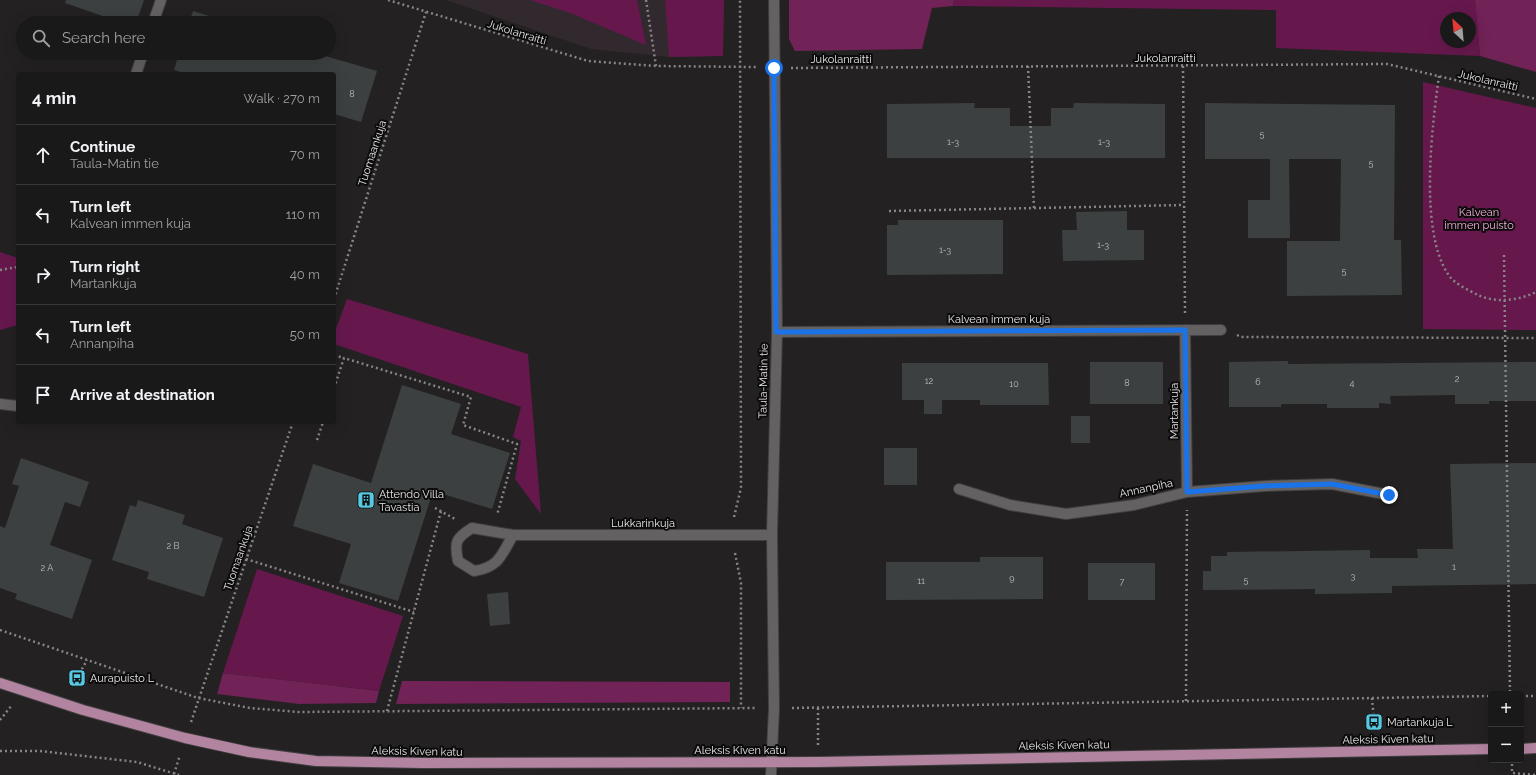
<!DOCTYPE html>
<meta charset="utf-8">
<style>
:root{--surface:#1a191a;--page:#272627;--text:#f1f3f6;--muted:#9fa0a2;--line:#383839}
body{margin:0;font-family:Raleway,sans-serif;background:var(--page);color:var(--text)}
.controls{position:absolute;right:12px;bottom:12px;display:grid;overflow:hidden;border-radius:4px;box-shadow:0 4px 16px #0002}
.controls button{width:36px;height:36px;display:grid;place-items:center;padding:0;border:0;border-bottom:1px solid var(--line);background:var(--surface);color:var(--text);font:20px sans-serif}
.compass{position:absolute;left:1440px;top:12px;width:36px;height:36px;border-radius:50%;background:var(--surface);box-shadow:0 4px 16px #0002;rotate:334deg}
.stop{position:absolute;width:12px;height:12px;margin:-9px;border:3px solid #1a73e8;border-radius:50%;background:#fff}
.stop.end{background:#1a73e8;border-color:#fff;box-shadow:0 1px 4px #0008}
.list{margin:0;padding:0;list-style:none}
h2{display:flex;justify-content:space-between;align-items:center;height:52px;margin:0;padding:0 16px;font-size:17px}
h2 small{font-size:13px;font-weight:400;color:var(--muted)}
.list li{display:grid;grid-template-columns:26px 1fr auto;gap:12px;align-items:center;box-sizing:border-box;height:60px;padding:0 16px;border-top:1px solid var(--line)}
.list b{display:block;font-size:15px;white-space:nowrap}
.list p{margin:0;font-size:13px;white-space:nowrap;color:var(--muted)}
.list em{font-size:13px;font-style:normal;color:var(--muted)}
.icon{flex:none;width:22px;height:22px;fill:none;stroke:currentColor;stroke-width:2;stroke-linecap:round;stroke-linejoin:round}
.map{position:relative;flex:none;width:1536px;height:775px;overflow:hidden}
.search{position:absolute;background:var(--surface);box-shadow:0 4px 16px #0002;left:16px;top:16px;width:320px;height:44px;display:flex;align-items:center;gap:10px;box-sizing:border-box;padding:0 14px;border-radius:22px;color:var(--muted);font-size:15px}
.panel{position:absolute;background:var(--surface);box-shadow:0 4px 16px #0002;left:16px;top:72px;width:320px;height:352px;border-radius:4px}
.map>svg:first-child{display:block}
.built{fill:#31292e}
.green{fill:#66184d;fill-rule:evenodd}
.forest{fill:#712257}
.building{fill:#3d4041}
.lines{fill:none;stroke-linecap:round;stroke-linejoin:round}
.minor-casing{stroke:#413f40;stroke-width:12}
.major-casing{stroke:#413f40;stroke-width:12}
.path{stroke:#878586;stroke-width:2.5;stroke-dasharray:2 3;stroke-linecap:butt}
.minor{stroke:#646163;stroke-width:10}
.major{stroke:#b384a0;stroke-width:10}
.route{stroke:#1a73e8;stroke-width:5}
.labels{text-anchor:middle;stroke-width:4;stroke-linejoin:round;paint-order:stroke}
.number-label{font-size:9px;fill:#bcbcbd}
.street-label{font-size:11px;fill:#e7e5e6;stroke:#0c0b0b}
.park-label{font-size:11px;fill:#f5b0d8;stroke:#0c0b0b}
.poi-label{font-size:11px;fill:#e7e5e6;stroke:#0c0b0b;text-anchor:start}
</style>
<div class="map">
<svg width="1536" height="775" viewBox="0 0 1536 775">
<rect width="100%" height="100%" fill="#232122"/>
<path class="built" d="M446,0H724L723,56L669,57L591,49Z"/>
<path class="green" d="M530,0H637L646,45L570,13Z
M665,0H724L723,56L669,57Z
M954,0H1475L1480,56L1276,48V10L953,6ZM1446,18H1470V42H1446Z
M1423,82L1536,108V330L1423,329Z
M0,252L18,258V325L0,330Z
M347,299L528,354L541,514L515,479L521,441L513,437L521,407L334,344V334Z
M257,569L403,616L379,691L223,673Z"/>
<path class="forest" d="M789,0H954L953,6L932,8L922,49L795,51L789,39Z
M1475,0H1536V72L1480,56Z
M223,673L379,691L376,703L299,704L217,694Z
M402,681L730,682V702L396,704Z"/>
<path class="building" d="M66,0H144L136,23H123L65,3Z
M193,11L222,20V23H189Z
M179,53H315L377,71L361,122L334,114V74H188L174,70Z
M975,103L974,108H1010V126H1051V108H1073L1074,103L1165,104V158H887V104Z
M1205,103L1395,105L1394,240H1401L1402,295L1287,296V241H1340L1341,159H1289L1290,238H1248V200H1270V159H1205Z
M1127,211V230H1144V260L1063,261L1062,230H1077L1076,212Z
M898,220H1003V274L887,275V225H898Z
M1288,361V364L1536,362V401H1489V404H1455V395L1390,396L1391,404L1379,403V408H1327V404H1281V407H1229V362Z
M1090,362H1163V404H1090Z
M902,363H1048L1049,405H980V400H942V414H924V400H902Z
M402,385L461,404L451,434L510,453L492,509L433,491L398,601L339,583L351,544L293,526L313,464L371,483Z
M1071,416H1090V443H1071Z
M884,448H917V485H884Z
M21,458L89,482L80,507L65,502L50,545L92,560L72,619L15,599L17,594L0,588V526L5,528L19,486L12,484Z
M1536,463V584L1392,586V593L1315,594V589L1203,590V571H1211V556H1227V552L1370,550V558H1418L1417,549H1453L1450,464Z
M138,500L185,515L182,524L223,538L204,597L147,579L149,572L112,560L130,505L136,507Z
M980,557H1043V599L886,600V562H980Z
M1088,563H1155V600H1088Z
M508,592L510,624L490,626L487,594Z"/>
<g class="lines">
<defs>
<path id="minor" d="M153,23L161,0
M136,74L143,53
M1185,330L1187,492
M777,332L1221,330
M0,404L18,406
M959,489L1010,505L1066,514L1134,505L1187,492L1265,486L1332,484L1389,495
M513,535C501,556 499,567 474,571L458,561C454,542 456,538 472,528L513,535H772
M771,775L774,708L772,535L777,332L774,0"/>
<path id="major" d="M0,683L83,710L185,738L249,752L316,761L422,763L819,762L1491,749
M1521,749L1536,748"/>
</defs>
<use href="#minor" class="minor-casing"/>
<use href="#major" class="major-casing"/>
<path class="path" d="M388,0L588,61L656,66L756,67
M646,0L656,66
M1028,66L1034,208
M1183,66L1185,313
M791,68L1387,64L1536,99
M1439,76C1432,126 1419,231 1448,274C1453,283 1468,290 1478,295C1495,303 1518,301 1536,292
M889,211L1184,205
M1504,255L1510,694
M0,270L18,267
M334,299L426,12
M1237,335L1241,337L1536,338
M334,355L344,358
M334,388L344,358L471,397L463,425L517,444L497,515
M317,440L323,422
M435,508L455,519
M734,517L741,488L740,0
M735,553L741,583V708
M246,559L414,612
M0,630L198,698L250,708L299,712L757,708
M77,678L87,660
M1521,696H1536
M1372,698L1374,722
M1186,701L1187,510
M792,708L1491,696
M818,708V745
M387,711L441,511
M0,720L12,705
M191,722L293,422
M0,751H40L137,762L179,775
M1512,764V773L1536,775
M174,774L180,755"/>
<use href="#minor" class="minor"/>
<use href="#major" class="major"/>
</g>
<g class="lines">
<path class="route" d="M774,68L776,332L1185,330L1187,492L1265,486L1332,484L1389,495"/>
</g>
<defs>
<symbol id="building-square" viewBox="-11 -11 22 22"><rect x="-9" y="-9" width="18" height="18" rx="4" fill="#57c9e2" stroke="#0c0b0b"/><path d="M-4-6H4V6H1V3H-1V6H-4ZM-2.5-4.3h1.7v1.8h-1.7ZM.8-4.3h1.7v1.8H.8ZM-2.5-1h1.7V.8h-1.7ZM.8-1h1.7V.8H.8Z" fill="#111"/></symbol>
<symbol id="bus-square" viewBox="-11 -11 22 22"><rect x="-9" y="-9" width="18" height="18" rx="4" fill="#57c9e2" stroke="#0c0b0b"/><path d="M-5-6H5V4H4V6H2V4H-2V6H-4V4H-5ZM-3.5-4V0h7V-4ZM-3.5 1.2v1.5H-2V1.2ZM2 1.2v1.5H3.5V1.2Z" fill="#111"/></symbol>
</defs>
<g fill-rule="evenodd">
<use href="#building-square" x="356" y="490" width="20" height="20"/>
<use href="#bus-square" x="67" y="668" width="20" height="20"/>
<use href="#bus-square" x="1364" y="712" width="20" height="20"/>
</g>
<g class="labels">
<g class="number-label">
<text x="352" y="97">8</text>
<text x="1262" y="137">5</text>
<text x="953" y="145">1-3</text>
<text x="1104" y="145">1-3</text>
<text x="1371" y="166">5</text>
<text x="1103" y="248">1-3</text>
<text x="945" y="253">1-3</text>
<text x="1344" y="274">5</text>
<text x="1457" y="382">2</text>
<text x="929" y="384">12</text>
<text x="1258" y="385">6</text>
<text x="1127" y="386">8</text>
<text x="1352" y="386">4</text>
<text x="1014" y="387">10</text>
<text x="173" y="549">2 B</text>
<text x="1454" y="570">1</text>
<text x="47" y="571">2 A</text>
<text x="1353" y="579">3</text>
<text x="1012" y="581">9</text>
<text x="1246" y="583">5</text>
<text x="921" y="584">11</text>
<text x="1122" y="585">7</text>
</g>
<g class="street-label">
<text transform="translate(517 32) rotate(17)" y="4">Jukolanraitti</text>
<text x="1165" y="62">Jukolanraitti</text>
<text x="841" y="63">Jukolanraitti</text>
<text transform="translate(1488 80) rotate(13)" y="4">Jukolanraitti</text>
<text transform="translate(372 153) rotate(-72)" y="4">Tuomaankuja</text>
<text x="999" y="323">Kalvean immen kuja</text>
<text transform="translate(763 381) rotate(-89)" y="4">Taula-Matin tie</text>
<text transform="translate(1174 411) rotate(-90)" y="4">Martankuja</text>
<text transform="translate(1146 488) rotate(-12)" y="4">Annanpiha</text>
<text x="643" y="527">Lukkarinkuja</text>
<text transform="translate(238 558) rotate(-71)" y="4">Tuomaankuja</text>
<text transform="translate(1388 739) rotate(-1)" y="4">Aleksis Kiven katu</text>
<text transform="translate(1064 745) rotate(-1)" y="4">Aleksis Kiven katu</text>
<text x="740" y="754">Aleksis Kiven katu</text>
<text transform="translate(417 751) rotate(1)" y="4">Aleksis Kiven katu</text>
</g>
<g class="park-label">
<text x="1479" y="216">Kalvean<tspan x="1479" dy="13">immen puisto</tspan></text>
</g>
<g class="poi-label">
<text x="379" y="498">Attendo Villa<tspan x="379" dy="13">Tavastia</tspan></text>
<text x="90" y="682">Aurapuisto L</text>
<text x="1387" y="726">Martankuja L</text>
</g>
</g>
</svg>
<div class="controls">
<button>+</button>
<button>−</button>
</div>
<svg class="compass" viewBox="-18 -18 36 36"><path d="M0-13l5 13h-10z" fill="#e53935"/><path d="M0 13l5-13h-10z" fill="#9fa0a2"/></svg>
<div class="stop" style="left:774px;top:68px"></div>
<div class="stop end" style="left:1389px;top:495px"></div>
<div class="search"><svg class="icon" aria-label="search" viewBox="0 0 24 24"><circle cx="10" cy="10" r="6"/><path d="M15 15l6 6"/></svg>Search here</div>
<section class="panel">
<h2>4 min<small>Walk · 270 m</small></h2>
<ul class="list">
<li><svg class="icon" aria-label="ahead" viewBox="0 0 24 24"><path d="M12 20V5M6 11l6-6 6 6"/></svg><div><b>Continue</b><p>Taula-Matin tie</p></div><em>70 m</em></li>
<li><svg class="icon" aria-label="left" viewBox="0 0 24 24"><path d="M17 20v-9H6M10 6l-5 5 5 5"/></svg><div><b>Turn left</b><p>Kalvean immen kuja</p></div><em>110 m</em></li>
<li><svg class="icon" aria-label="right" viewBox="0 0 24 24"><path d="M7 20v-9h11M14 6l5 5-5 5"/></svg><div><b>Turn right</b><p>Martankuja</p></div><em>40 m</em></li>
<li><svg class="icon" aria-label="left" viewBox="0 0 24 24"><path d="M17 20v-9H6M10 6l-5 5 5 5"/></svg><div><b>Turn left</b><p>Annanpiha</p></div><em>50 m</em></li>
<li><svg class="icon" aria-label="arrive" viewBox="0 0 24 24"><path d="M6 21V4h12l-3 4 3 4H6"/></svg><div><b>Arrive at destination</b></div></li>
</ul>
</section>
</div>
